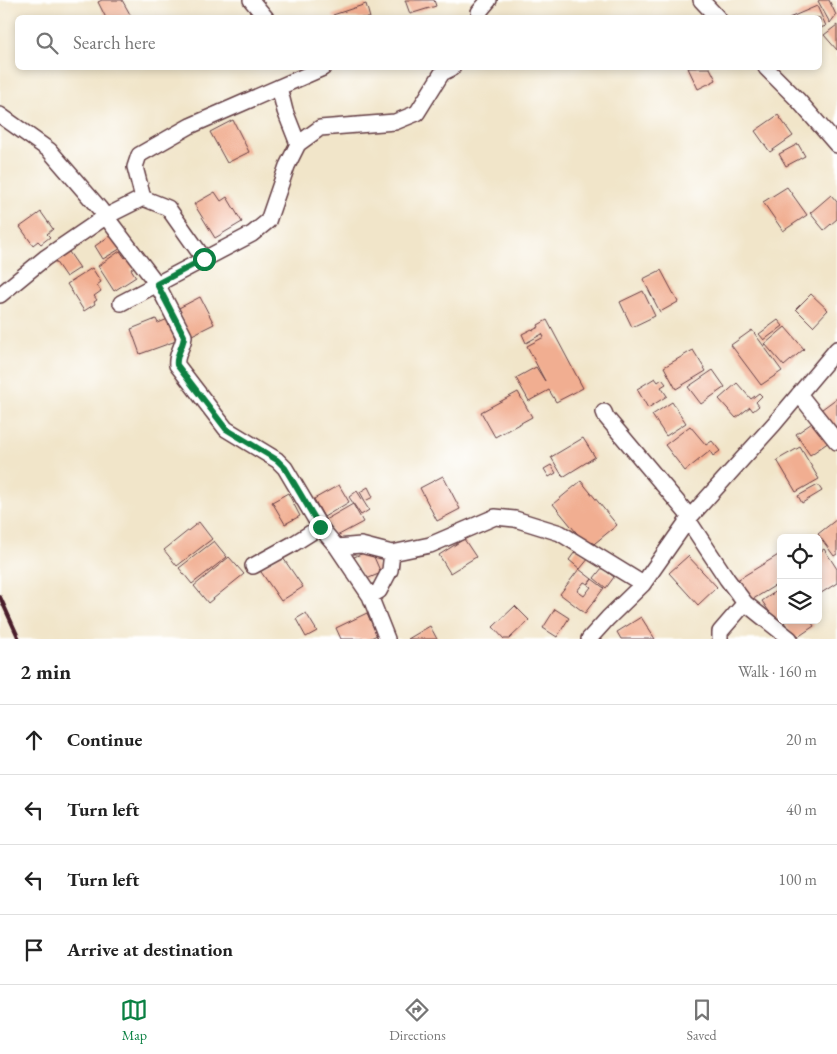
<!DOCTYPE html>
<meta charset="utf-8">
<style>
:root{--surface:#fff;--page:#f2f2f2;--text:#222;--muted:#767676;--line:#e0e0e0;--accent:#0b8043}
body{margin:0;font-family:"EB Garamond",serif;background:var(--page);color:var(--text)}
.controls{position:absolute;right:15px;bottom:15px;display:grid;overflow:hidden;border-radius:8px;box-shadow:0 2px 8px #0003}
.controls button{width:45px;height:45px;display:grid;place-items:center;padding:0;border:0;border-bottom:1px solid var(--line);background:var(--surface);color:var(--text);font:25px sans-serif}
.stop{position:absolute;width:15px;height:15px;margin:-11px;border:4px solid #0b8043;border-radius:50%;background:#fff}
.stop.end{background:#0b8043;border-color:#fff;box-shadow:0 1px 5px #0008}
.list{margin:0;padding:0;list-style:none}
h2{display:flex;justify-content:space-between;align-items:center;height:65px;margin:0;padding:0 20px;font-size:21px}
h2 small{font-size:16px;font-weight:400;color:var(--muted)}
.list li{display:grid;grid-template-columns:32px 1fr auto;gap:15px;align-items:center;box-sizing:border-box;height:70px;padding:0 20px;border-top:1px solid var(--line)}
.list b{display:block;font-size:19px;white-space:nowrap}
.list em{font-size:16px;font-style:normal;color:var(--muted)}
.icon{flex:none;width:28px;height:28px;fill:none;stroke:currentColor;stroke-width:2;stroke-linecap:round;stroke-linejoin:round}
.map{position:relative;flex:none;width:837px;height:639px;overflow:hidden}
.search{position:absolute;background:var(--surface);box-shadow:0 2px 8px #0003;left:15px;right:15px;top:15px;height:55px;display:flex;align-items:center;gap:12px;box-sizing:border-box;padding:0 18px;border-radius:8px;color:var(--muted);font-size:19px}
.sheet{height:345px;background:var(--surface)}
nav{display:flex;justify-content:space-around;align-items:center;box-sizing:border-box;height:70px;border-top:1px solid var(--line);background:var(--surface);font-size:14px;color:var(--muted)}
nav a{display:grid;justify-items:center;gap:2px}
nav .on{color:var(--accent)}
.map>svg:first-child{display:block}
.building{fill:#f1ae91}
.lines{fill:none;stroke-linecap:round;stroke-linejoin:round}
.minor-casing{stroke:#633d43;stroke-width:18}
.minor{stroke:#fff;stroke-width:15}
.rail{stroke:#4a1f2b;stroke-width:4}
.route{stroke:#0b8043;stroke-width:6}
</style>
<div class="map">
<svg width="837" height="639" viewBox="0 0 837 639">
<rect width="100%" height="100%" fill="#fff"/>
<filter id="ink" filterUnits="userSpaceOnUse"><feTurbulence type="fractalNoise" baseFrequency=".02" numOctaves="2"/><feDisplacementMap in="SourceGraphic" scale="10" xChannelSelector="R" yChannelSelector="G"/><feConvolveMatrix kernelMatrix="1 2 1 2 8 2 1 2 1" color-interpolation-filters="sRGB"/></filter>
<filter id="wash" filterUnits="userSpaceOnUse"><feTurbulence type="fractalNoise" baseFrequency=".0096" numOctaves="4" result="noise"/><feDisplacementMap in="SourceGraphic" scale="20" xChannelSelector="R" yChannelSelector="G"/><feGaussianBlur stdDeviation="1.12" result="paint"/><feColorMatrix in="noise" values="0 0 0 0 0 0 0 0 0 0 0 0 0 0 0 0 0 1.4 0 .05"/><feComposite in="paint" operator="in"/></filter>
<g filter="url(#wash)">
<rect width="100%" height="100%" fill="#f1e5c9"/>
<g id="blocks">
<path class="building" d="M102,0H122L131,16L128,18H106L98,2Z
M405,0H434L436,6L410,14Z
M820,0H829L836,15L830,23L818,1Z
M366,4L370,18H334L333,15Z
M817,6L826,26L820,28V18H789Z
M837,25V50L824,35Z
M688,68H710L716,80L698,89Z
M778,115L793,136L770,152L755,131Z
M233,120L249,152L227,163L210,132Z
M798,144L805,156L786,166L779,154Z
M787,187L807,215L783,231L763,202Z
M215,192L221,201L227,197L242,222L215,238L194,204Z
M831,195L837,202V219L824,230L810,213Z
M41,212L53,229L47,234L50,237L41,244L38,241L33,245L20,227Z
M114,233L123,247L103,259L95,246Z
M120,251L125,258L129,255L136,266L131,269L136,277L114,291L98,266Z
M69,252L80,268L66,277L55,261Z
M92,268L101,282L97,285L101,291L94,296L97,300L94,302L95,304L84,311L67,284Z
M661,270L678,302L660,312L643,279Z
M643,291L655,316L632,327L620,302Z
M811,294L828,310L813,326L796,309Z
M200,297L214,324L190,336L177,309Z
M156,319L158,323L168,319L176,341L140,354L131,329Z
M547,320L583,388L556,402L549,390L529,401L516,378L536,367L545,381L527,346L544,337L542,334L526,343L522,334L532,329L533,330L539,327L538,325Z
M778,320L783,326L764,340L759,334Z
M785,327L804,349L784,366L765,344Z
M752,330L782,371L761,385L731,345Z
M693,350L706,371L676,389L664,367Z
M713,370L725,387L701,404L688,387Z
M655,378L658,382L662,379L666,384L661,387L667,396L648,408L637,389Z
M737,383L751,399L759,393L762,396L756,402L759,406L753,411L750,407L736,418L719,399Z
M518,392L532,417L495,437L481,412Z
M837,398V437L818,412Z
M672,402L686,423L666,436L652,415Z
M815,421L829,442L810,455L796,434Z
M690,426L706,445L712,441L720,451L713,456L710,451L685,471L665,445Z
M583,438L595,457L563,477L551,457Z
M800,447L819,479L796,492L777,460Z
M551,465L556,473L549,477L544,469Z
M443,476L460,509L437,521L420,488Z
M581,481L617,525L589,548L553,504Z
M339,485L349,502L324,517L314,499Z
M818,485L822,491L802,503L798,496Z
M368,487L373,497L365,501L360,492Z
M357,491L369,510L361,515L349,497Z
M288,493L300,516L285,524L272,502Z
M353,504L363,522L335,537L325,520Z
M837,519V554L834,556L818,534Z
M199,522L212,539L177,566L164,550Z
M464,539L476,557L450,573L439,555Z
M214,541L227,557L192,584L179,568Z
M577,549L589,558L580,569L569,560Z
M824,549L837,569V583L818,595V553Z
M371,550L381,573L364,580L354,557Z
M780,554L781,582L750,601L737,580Z
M281,555L303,587L281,601L259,569Z
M688,556L717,587L698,605L669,573Z
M229,557L244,574L208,603L194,586Z
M602,568L614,577L606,588L594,578Z
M579,569L592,579L588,584L584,582L577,591L584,596L591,587L588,585L592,579L604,588L585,613L560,594Z
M781,588V616L775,620L762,601Z
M515,606L529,620L509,639H504L493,627Z
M555,609L569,618L557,637L543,628Z
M306,613L317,631L306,637L296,619Z
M367,613L377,635L369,639H341L336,628Z
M641,617L655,639H621L617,632Z
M788,620H810L814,626L795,639L784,622Z
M430,626L437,639H408Z"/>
</g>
</g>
<g filter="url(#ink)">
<use href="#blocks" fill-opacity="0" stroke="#633d43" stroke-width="1"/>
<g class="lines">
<defs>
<path id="minor" d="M251,0L266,18
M701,0L718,18
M480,18L479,12L489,0
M766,68L797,99L837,145
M0,115L49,150L100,209L157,284L184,336C184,346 175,355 177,365L226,429L277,460L285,468L320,527
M298,144L320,128L395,122L417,113L442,73L452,68
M143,198L168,208L204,259
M0,295L45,258L105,217L143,198L135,167L139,155L190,126L323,68
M121,303L252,234L268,221L287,166L298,144L285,111L279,87
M799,394L837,442
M604,412L606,417L690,517
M688,520L727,579L745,603L790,639
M337,547L370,596
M253,566L293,544L320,527L337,547L361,545L392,553L430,545L495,517L515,519L560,533L643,584
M387,639L370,596L379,591L390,570L392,553
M589,639L608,618L643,584L690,517L774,424L837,349
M720,639V632L745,603"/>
</defs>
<use href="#minor" class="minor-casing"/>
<use href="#minor" class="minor"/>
<path class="rail" d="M0,597L19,639"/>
</g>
</g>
<g class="lines" filter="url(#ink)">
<path class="route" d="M204,259L157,284L184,336C184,346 175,355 177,365L226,429L277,460L285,468L320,527"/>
</g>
</svg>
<div class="controls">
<button><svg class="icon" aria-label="locate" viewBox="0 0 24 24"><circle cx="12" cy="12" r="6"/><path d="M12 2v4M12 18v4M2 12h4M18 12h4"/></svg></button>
<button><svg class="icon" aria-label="layers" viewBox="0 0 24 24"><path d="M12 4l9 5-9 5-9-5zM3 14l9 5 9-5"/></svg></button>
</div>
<div class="stop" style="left:204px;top:259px"></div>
<div class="stop end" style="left:320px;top:527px"></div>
<div class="search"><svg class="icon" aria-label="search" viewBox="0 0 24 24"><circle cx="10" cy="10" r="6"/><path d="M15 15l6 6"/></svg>Search here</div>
</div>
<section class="sheet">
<h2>2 min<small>Walk · 160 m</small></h2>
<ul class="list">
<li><svg class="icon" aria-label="ahead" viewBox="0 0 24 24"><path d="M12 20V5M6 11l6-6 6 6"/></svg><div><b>Continue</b></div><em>20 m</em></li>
<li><svg class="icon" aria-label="left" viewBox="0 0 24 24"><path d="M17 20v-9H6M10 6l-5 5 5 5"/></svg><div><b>Turn left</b></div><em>40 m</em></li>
<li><svg class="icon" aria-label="left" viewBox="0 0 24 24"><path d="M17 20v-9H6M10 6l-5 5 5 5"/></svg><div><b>Turn left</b></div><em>100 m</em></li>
<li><svg class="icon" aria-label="arrive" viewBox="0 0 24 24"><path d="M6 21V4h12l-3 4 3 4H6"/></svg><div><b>Arrive at destination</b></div></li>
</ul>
</section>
<nav>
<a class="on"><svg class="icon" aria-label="map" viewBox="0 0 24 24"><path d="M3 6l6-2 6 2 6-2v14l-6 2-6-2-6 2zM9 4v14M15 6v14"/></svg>Map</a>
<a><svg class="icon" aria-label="directions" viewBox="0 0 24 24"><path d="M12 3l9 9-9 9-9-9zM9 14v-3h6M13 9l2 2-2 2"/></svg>Directions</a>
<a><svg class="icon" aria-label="saved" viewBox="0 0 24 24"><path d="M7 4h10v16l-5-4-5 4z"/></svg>Saved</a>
</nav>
